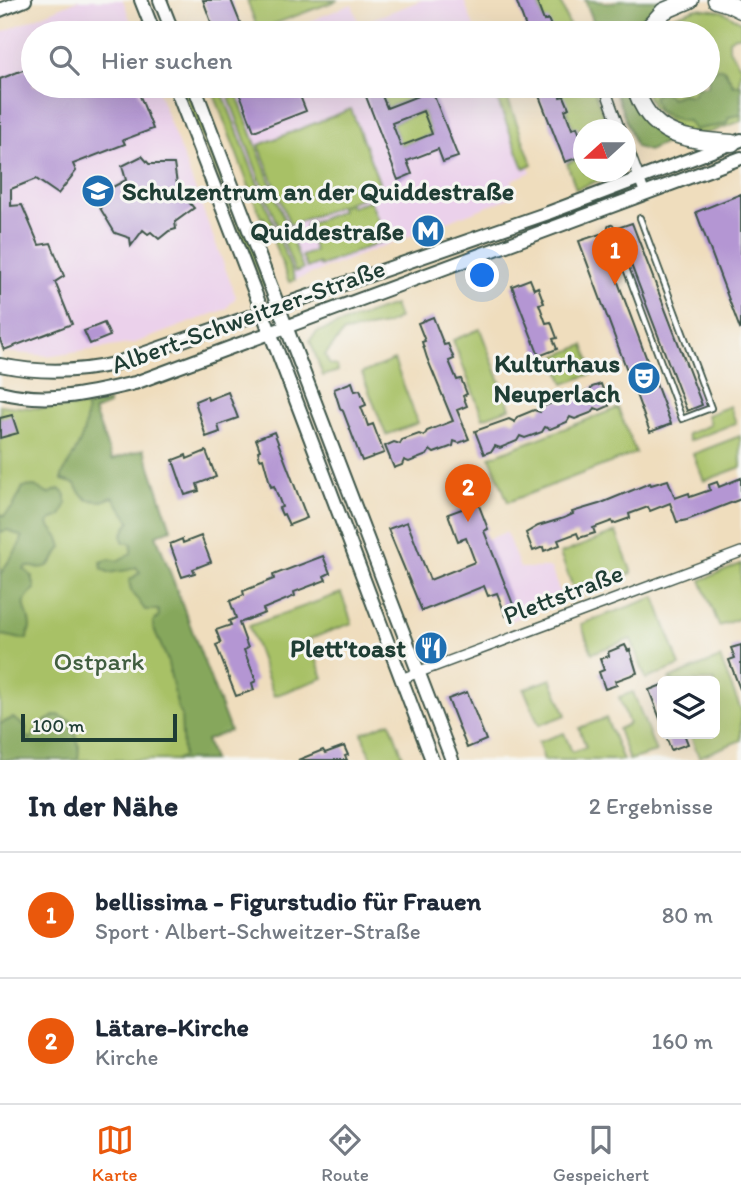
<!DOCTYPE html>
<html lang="de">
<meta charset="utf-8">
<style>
:root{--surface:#fff;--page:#f6f6f7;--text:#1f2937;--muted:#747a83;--line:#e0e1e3;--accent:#ea580c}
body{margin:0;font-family:Itim,sans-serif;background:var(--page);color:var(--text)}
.controls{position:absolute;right:21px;bottom:21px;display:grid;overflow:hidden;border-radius:10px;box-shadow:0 7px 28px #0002}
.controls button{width:63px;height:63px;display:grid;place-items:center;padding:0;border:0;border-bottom:2px solid var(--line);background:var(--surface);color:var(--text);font:35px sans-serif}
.compass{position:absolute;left:573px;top:119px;width:63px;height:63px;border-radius:50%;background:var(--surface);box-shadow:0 7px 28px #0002;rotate:249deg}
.scale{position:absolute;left:21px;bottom:18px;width:156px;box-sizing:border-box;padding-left:7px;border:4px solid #1f3d34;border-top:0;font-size:19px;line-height:24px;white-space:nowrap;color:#1f3d34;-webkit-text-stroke:5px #f6f6f2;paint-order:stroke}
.you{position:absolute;left:483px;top:276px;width:24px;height:24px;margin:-18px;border:5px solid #fff;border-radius:50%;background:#1a73e8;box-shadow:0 0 0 10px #1a73e833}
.badge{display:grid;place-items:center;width:46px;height:46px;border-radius:50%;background:var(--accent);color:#fff;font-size:23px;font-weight:700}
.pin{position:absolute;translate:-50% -58px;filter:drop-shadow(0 2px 4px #0008)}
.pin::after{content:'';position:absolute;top:37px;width:24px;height:21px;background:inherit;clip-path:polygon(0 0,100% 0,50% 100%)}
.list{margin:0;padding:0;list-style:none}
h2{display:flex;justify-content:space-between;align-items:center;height:91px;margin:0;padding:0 28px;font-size:30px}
h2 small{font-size:23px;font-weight:400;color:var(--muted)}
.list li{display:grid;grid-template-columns:46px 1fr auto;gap:21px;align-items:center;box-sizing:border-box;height:126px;padding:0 28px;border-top:2px solid var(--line)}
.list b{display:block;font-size:26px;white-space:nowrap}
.list p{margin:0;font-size:23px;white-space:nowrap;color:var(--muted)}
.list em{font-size:23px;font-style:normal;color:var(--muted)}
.icon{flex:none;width:38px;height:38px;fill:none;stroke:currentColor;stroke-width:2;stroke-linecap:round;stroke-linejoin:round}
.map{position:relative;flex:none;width:741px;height:760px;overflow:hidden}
.search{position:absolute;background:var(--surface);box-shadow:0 7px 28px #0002;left:21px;right:21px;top:21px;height:77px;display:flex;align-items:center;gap:18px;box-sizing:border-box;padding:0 24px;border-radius:38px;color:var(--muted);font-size:26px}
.sheet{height:343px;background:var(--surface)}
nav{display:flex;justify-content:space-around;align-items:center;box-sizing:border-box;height:98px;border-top:2px solid var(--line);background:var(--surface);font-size:19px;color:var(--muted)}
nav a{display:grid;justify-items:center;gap:4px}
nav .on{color:var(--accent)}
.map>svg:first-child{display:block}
.built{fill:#ebd1eb}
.green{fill:#a8c166;stroke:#647f4d;stroke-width:2}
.forest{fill:#86a75b;stroke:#527248;stroke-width:2}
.building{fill:#b496d3;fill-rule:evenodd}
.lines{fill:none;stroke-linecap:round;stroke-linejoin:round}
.lane-casing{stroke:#3e5549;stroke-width:8}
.street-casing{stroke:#3e5549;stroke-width:12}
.secondary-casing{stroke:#3e5549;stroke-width:16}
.highway-casing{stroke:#3e5549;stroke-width:19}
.lane{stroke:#fff;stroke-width:4.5}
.street{stroke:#fff;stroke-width:9}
.secondary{stroke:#fff;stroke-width:12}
.highway{stroke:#fff;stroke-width:16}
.labels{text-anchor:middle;stroke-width:6;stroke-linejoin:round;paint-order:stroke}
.poi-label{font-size:26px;font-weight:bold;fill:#1f3d34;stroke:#f6f6f2;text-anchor:end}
.street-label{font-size:26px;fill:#1f3d34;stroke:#f6f6f2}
.park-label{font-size:26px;fill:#415e40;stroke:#f6f6f2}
</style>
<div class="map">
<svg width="741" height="760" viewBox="0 0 741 760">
<rect width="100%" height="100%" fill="#f6f6f2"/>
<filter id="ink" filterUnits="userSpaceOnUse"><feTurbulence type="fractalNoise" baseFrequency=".0143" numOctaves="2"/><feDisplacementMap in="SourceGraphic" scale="14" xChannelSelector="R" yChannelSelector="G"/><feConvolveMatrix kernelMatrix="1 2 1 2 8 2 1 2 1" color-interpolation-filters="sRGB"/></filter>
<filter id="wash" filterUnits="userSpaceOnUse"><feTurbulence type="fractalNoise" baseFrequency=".00686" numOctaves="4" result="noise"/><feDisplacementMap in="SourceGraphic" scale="28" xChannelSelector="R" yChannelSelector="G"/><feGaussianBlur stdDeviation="1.57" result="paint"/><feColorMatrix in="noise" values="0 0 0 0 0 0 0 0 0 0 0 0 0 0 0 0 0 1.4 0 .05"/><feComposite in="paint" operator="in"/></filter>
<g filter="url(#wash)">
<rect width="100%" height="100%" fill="#efddbd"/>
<path class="built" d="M78,0H123L135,33H33V86H156L236,297L226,309L135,343L52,356L3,352L0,347V33Z
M422,0H464L476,33H280L352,4L359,24Z
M220,86H497L531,172L512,180L517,195L295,280Z
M506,532L520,568H551L563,601L508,622L497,593L488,596L469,547Z"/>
<path class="green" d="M247,0H338L258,30Z
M536,0H560L570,28L565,30L567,33H549Z
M697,8L722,11L741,22V36H735L729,40V49L741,67L739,86L734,85L726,72L712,71L708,78V33H655L674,16Z
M181,86H191L267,285L263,287Z
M211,86H220L295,280L289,282L264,217L261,218Z
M378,86H414L418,96L387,108Z
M492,86H503L532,164L524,168Z
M557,86H592L609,129L584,130L583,153Z
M643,86H699L692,96C673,94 672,97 661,112L677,120L688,121L694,130C706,126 716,128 727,123L728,118L733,115H741V121L711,132L683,135L653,108Z
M237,95L303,269L295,272L229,98Z
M351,109L382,190L290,225L259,145Z
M423,111L432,134L401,146L392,123Z
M583,158L584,172L619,173L576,189L567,163Z
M370,200L386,240L320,266L319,263L307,268L302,256L315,251L305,225L342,211L340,207L349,203L351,207Z
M394,305L399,318L386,325L344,332L325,355L329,364L337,366L338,371L323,376L310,340L317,332Z
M480,329L510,408L483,418L453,340Z
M584,345L594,373L564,384L554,357Z
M394,360L418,423L386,435L362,373Z
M108,402L109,405L94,411L112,461L144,449L171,529L156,535L230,731L206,740L213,760H0V405C37,410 71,410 108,402Z
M730,406L736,423L689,441L687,434L710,425L707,415Z
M618,408L636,453L508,502L490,457Z
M740,436L741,467L704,481L693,454Z
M616,532L632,573L576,595L560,554Z
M741,564V618L719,626L701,580Z
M341,593L352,623L309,639L323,678L274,696L249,626Z
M655,597L680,666L646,679L631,639L592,653L581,624Z
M720,658L741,710V740L699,757L690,734H715V681H670L669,679Z
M551,679L566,715L539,725L524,689Z
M633,692L656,752L629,760L618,729L629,724L619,697Z
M606,718L623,760H544L538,742L564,733L572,752L586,747L579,728Z
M390,722L404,759L372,760L362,733Z"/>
<path class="forest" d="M585,0L613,3L620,0H663L639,20L634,33H598Z
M715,68L724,69L733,85H741V115L729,117L727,123C716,128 706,126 695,130L688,121L677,120L657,109L653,97L656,94L664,92L671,98L682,94L692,96L699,86H708V78Z
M613,86H630L656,132L668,142L648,151L636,147Z
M108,402L109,405L94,411L112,460L144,449L171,529L156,535L230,731L206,740L213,760H176L183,756L181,714L178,709L167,659L153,627V622L159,616L158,610H145L131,590L129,581L140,572L136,567C128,572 119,570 110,573L102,569L101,562L110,559L117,561L131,553L132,544L123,542L122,535L130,521L113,497L102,501L88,500L80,493L75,484L62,480V475C74,455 89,431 86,407Z
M35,486L48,494L59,489L66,495V505L61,516L50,520L48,524L59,538L62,547C49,566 51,571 26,566L24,569L32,576L35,589C15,604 30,610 30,627C30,628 27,638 27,639C16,640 10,635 0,635C0,617 0,594 0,577C4,563 21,549 22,537L8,530L0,532V514L4,516L13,507L23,487Z
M58,715L71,721L79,746L78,760H0V724L13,718L26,727L25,735L30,740C37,727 44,720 58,715Z"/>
<g id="blocks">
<path class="building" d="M203,0H231L243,30L235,33H215Z
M516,0H536L544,21L548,19L554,33H528Z
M33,66V86H136L153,129L123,140L125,144L73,164L76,171L58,194L36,179L11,189V206L22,205L39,245L51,243L64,276L55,282L72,324L4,350L0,340V79Z
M237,86H296L306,111L254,131Z
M362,86H378L387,108L418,96L414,86H430L458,157L443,162L438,149L407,161L412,174L398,180ZM423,111L432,134L401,146L392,123Z
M542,86H556L560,97L564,96L569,108L565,110L572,129L577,127L582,140L577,142L583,156L565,162L536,88Z
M142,156L149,164H174L177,184L181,193L194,208L175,222L176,229L169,231L159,239L151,232L148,234L143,230L131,246L130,238L115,233L100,208L107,190L126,180L122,166Z
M741,194V328L740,329L696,212Z
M632,223L702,405L687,411L617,228Z
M600,234L671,424L650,432L579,241Z
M530,279L534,289L538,287L544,303L539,304L546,323L551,322L557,338L553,339L557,349L539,356L512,286Z
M433,317L444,345L448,344L454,359L449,361L457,380L461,379L467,394L463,396L467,406L457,410L469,439L459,443L454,441L453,446L434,453L430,450L427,455L409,462L404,460L402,465L394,468L385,446L394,442L400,444L402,440L419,434L424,436L427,431L453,421L427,358L422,342L425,341L418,323Z
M104,323L110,336L90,344L84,331Z
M352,382L355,391L360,390L366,405L361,407L365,417L368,426L373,424L384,453L362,461L343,411L340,408L334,389Z
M601,384L609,406L600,410L595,408L593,412L575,419L570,417L567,422L550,429L545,427L542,432L525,438L520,436L517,441L500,448L495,446L492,451L484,454L475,431L509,419L515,422L517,417L534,410L540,412L542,407L559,400L565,403L567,398L584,391L589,393L592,387Z
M228,392L238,418L218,425L220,432L206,437L195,401L207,396L208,400Z
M12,415L18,433L0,438V418Z
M274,432L307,518L289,525L284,514L282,515L279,508L282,507L274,486L271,487L263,458L260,459L258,451L260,450L256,439Z
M206,451L216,477L197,484L199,491L185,495L173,460L186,455L187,459Z
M741,478V499L687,520L677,522L670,503L650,511L648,507L629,514L630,518L613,524L612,521L593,528L595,533L579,538L577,533L558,540L560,545L544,551L543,547L533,551L526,533L538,526L564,518L573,514L572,512L599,504L650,483L651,485L668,480L675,498L689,493L690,497L710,490L709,485L717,482L719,487Z
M478,503L488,529L484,531L516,612L506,616L497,593L488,596L484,586L422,611L388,529L407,522L430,580L475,562L466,538L458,541L448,514Z
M201,536L211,562L193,569L195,573L182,577L170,544L182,539L183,543Z
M323,556L330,573L324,576L326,580L294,592L295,596L263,609L265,613L239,623L248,648L244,650L256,681L252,683L254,690L236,696L216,645L221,643L216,630L231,625L229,621L236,618L230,601L244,595L243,591L274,579L273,575Z
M625,645L628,651L630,650L637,673L615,681L617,685L605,689L599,672L604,670L600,659L609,656L608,652Z
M741,645V689H740L729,660L735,658L731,648Z
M662,685V724L649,690Z
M467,692L486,740L467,748L448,699Z
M665,734H684L688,744L671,750Z
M344,746L348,755L345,756L347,760H298L323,750L325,753Z"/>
</g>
</g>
<g filter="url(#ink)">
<use href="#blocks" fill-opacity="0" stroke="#3e5549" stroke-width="2"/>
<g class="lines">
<defs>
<path id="lane" d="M611,228L682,419L711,408L640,218"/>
<path id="street" d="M604,86L620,130
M626,143L645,194
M401,679L741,552"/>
<path id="secondary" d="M141,0L154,33
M160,0L173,33
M0,10L25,0
M175,86C263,310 347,535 432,760
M194,86L452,760
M0,365C39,373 75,373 114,364L548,213L741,140
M0,392C48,404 88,394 135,383L741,158"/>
<path id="highway" d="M716,0L729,4L741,10
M644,33L664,11L690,0
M635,86C649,137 686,140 732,143"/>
</defs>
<use href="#lane" class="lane-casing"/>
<use href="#street" class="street-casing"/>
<use href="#secondary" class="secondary-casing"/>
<use href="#highway" class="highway-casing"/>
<use href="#lane" class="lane"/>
<use href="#street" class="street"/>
<use href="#secondary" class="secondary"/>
<use href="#highway" class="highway"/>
</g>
</g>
<defs>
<symbol id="school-disc" viewBox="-11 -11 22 22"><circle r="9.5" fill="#1f6fb2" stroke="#f6f6f2"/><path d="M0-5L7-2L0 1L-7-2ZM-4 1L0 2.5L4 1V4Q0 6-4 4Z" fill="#fff"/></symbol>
<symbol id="metro-disc" viewBox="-11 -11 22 22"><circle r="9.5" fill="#1f6fb2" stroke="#f6f6f2"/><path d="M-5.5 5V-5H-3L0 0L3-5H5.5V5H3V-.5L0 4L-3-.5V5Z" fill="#fff"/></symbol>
<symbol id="theatre-disc" viewBox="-11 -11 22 22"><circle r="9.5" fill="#1f6fb2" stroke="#f6f6f2"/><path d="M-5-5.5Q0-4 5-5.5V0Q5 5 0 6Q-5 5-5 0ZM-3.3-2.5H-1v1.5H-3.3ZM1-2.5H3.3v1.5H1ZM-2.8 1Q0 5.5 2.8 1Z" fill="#fff"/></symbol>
<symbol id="restaurant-disc" viewBox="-11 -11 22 22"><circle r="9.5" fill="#1f6fb2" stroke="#f6f6f2"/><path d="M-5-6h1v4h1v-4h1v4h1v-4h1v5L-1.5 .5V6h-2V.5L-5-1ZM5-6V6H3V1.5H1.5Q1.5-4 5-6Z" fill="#fff"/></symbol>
</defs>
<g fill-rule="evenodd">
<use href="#school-disc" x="79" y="172" width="38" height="38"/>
<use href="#metro-disc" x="409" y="212" width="38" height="38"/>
<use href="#theatre-disc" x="625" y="359" width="38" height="38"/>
<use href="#restaurant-disc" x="412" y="629" width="38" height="38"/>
</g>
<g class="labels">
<g class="poi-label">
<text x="122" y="200" text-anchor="start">Schulzentrum an der Quiddestraße</text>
<text x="404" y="240">Quiddestraße</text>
<text x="620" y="372">Kulturhaus<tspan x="620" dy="30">Neuperlach</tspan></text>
<text x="406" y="657">Plett'toast</text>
</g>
<g class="street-label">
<text transform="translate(248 316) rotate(-20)" y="9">Albert-Schweitzer-Straße</text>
<text transform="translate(563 594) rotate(-21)" y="9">Plettstraße</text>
</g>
<g class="park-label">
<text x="99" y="670">Ostpark</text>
</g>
</g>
</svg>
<div class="controls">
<button><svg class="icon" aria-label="layers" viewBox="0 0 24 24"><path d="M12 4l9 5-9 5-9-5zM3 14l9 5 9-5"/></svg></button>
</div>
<svg class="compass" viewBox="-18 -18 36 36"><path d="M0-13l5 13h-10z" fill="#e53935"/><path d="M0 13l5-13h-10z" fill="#747a83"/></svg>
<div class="scale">100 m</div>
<div class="you"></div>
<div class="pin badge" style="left:615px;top:285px">1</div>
<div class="pin badge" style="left:468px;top:522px">2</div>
<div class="search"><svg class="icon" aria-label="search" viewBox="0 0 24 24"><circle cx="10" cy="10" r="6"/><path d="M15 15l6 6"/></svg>Hier suchen</div>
</div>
<section class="sheet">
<h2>In der Nähe<small>2 Ergebnisse</small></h2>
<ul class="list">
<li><span class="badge">1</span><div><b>bellissima - Figurstudio für Frauen</b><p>Sport · Albert-Schweitzer-Straße</p></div><em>80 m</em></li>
<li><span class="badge">2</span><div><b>Lätare-Kirche</b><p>Kirche</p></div><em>160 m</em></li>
</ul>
</section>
<nav>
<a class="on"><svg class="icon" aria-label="map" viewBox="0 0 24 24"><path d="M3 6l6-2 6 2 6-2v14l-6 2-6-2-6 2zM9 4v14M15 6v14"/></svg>Karte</a>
<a><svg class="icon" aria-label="directions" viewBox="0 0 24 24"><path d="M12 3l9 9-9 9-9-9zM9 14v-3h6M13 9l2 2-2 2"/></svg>Route</a>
<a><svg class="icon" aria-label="saved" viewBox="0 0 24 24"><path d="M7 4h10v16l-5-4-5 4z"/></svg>Gespeichert</a>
</nav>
